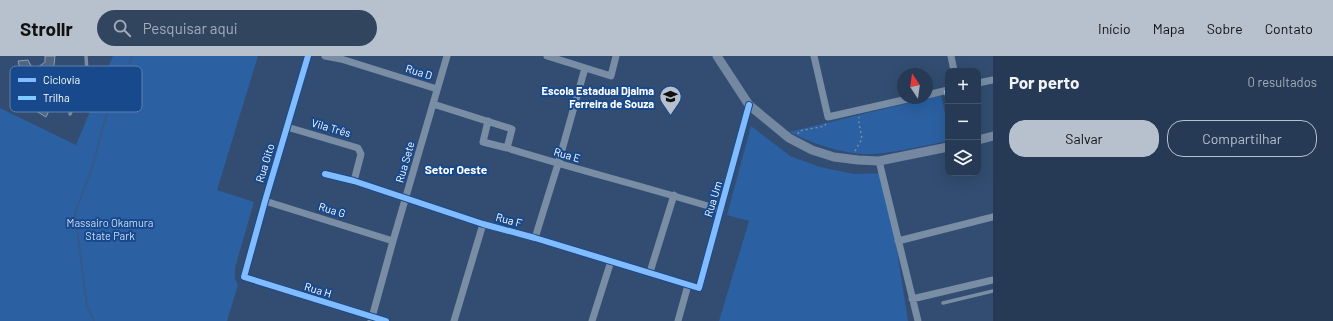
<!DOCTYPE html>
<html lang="pt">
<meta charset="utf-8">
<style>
:root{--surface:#263a55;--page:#32455f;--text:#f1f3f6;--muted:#a4adb9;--line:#42546c;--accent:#b7c1cd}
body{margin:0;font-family:Barlow,sans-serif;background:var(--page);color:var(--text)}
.controls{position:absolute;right:12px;top:12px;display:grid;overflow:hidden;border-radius:8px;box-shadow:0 4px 16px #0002}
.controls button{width:36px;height:36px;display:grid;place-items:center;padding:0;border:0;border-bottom:1px solid var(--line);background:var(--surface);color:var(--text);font:20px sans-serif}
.compass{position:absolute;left:897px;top:12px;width:36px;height:36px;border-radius:50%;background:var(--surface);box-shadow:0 4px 16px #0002;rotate:347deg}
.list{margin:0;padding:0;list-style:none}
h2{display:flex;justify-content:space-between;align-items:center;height:52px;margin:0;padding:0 16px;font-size:17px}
h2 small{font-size:13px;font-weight:400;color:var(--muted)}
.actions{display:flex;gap:8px;padding:12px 16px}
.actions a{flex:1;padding:9px 0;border:1px solid var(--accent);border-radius:16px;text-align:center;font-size:14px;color:var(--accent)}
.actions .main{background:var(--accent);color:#111}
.icon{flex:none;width:22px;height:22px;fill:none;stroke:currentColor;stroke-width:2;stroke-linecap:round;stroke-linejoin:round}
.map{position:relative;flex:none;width:993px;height:265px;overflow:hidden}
header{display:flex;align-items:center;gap:24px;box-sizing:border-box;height:56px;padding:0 20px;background:var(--accent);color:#111}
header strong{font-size:19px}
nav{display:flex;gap:22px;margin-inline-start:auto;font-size:14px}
.search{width:280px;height:36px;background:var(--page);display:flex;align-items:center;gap:10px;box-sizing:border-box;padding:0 14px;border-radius:22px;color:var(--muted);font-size:15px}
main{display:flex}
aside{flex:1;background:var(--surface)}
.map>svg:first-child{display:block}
.green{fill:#2b60a2}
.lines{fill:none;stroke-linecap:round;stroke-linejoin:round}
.stream{stroke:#355989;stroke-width:2}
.building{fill:#4f6581;stroke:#8d9eb4}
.path{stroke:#798da5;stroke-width:1.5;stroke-dasharray:2 3;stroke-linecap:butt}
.service{stroke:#798da5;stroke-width:3.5}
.minor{stroke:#798da5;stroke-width:7}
.secondary{stroke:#7588a1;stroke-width:9}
.quiet{stroke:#80caff;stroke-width:5;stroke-dasharray:10 5;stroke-linecap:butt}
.cycleway-casing{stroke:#17498c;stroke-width:8}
.cycleway{stroke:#80bcff;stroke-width:6}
.labels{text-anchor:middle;stroke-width:4;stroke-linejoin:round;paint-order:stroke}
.street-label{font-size:11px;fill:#fff;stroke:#17498c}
.poi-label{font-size:11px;font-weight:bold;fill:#fff;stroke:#17498c;text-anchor:end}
.park-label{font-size:11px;fill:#c8defa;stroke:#17498c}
.neighbourhood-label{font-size:12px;font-weight:bold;fill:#fff;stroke:#17498c}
.key{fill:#17498c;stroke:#5d80ae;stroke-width:1}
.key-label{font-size:11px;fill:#fff}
</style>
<header>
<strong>Strollr</strong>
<div class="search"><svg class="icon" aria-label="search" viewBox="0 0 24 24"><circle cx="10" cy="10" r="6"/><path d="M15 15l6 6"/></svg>Pesquisar aqui</div>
<nav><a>Início</a><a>Mapa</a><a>Sobre</a><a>Contato</a></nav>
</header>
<main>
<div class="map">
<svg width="993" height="265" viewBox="0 0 993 265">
<rect width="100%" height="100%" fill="#324d71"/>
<path class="green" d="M113,0H258L217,134L254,146L235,212V223L238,229L227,265H0V52L76,89Z
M941,39L948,71V85C927,89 906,94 884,97C851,102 819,90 789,76Z
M751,70L790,100L820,111L854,118L885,117L908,265H719L749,165L727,159Z"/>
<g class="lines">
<path class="stream" d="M94,265L87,250L75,157L92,112L107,56L132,0"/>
</g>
<path class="building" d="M45,0H55L54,9L47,19L34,22L26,19L20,13L18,5L28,4L31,10L37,12L45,6Z
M39,40L53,46L46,61L36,55L41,45Z"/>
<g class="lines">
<path class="path" d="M798,78L799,75L825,70L826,66
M855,95L862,83L859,67V61"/>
<path class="service" d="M70,58L87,16L86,0
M943,247L993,235"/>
<path class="minor" d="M308,0L265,145L244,221L386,265
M325,0L341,3L437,33
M547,0L611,20L616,0
M814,0L828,61L912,42
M951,0L954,15
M978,27L993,24
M927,39L948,34
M433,48L512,73L507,92C578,114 650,132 721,154
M488,65L483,86L507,92
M287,71L358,92L361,98L354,125
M879,105L918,265
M325,118L354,125L483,168L535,182L699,232L749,49
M265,145L393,185
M535,182L558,108L585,12
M898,185L993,161
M650,216L674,139
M912,243L993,224
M371,265L393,185L447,0
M454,265L483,168
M592,265L611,205
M678,265L688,229"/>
<path class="secondary" d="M717,0L749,49L789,82L812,94L834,101L858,104L879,105L948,91
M978,84L993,80"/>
<path class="quiet" d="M946,34L948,42"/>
<defs>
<path id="cycleway" d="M308,0L265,145L244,221L386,265
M325,118L354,125L483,168L535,182L699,232L749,49"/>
</defs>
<use href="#cycleway" class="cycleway-casing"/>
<use href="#cycleway" class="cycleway"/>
</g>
<defs>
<symbol id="school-pin" viewBox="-11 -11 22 30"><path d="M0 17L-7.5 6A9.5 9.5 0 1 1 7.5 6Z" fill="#b7c1cd" stroke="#17498c"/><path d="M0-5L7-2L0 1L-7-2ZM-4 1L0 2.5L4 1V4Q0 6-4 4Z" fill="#111"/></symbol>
</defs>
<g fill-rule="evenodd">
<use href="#school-pin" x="658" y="28" width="25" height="34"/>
</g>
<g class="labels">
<g class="street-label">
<text transform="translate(419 16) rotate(17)" y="4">Rua D</text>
<text transform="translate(331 72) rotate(16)" y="4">Vila Três</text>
<text transform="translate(567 99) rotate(16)" y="4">Rua E</text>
<text transform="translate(405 106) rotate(-74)" y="4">Rua Sete</text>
<text transform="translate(265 107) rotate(-73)" y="4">Rua Oito</text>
<text transform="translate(713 143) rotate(-73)" y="4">Rua Um</text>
<text transform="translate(332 154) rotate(17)" y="4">Rua G</text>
<text transform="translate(509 164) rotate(15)" y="4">Rua F</text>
<text transform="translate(318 234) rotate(17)" y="4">Rua H</text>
</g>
<g class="poi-label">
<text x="654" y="39">Escola Estadual Djalma<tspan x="654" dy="13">Ferreira de Souza</tspan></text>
</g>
<g class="park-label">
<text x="110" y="171">Massairo Okamura<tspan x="110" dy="13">State Park</tspan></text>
</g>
<g class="neighbourhood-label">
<text x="456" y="118">Setor Oeste</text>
</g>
</g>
<rect x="10" y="10" width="132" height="46" rx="6" class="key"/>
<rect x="18" y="22" width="18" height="4" fill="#80bcff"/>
<rect x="18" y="40" width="18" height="4" fill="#80caff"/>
<g class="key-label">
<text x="43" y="28">Ciclovia</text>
<text x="43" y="46">Trilha</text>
</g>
</svg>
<div class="controls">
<button>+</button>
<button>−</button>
<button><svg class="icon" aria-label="layers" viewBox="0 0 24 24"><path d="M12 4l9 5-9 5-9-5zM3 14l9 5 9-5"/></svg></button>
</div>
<svg class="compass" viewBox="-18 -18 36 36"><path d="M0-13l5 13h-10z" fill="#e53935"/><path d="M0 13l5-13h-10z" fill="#a4adb9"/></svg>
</div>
<aside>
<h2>Por perto<small>0 resultados</small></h2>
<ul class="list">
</ul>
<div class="actions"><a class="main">Salvar</a><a>Compartilhar</a></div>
</aside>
</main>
